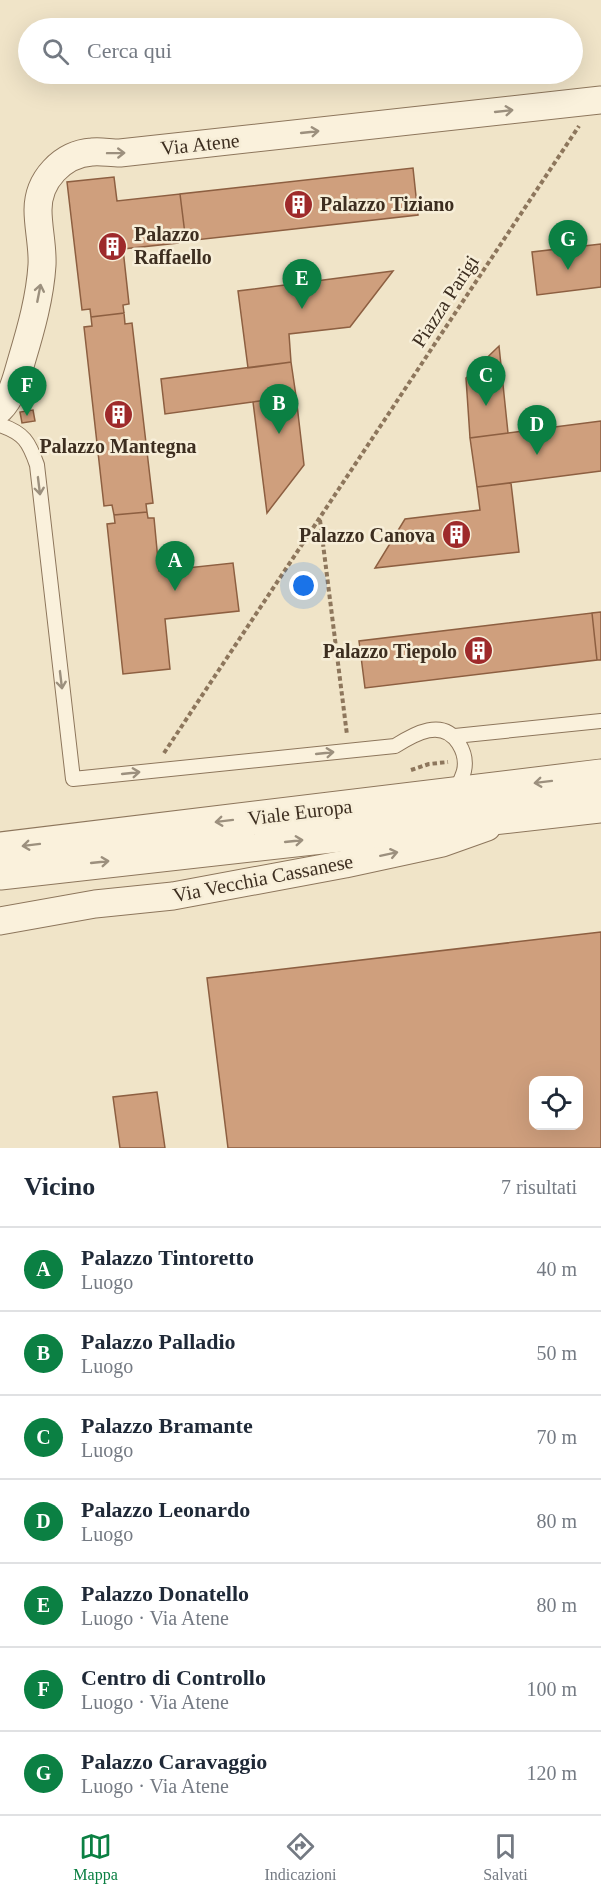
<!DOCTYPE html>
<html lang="it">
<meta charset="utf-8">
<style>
:root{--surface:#fff;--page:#f6f6f7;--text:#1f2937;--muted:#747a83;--line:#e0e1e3;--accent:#0b8043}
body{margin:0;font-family:Georgia,serif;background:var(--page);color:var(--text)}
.controls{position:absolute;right:18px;bottom:18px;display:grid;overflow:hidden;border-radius:12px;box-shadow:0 6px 24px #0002}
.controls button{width:54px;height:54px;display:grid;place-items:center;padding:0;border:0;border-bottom:2px solid var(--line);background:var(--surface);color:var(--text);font:30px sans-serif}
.you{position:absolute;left:304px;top:586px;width:21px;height:21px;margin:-15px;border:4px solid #fff;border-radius:50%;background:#1a73e8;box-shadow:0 0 0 9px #1a73e833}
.badge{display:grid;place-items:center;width:39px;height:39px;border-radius:50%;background:var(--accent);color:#fff;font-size:20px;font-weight:700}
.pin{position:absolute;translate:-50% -50px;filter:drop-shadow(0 2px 3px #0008)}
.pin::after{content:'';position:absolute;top:32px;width:21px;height:18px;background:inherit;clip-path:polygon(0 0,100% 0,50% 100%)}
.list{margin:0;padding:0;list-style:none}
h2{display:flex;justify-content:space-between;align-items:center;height:78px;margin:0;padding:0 24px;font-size:26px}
h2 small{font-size:20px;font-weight:400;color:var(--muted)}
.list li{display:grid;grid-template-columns:39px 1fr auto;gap:18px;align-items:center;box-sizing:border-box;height:84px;padding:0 24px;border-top:2px solid var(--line)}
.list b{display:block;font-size:22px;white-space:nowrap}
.list p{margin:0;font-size:20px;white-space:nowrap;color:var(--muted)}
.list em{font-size:20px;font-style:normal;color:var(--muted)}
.icon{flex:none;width:33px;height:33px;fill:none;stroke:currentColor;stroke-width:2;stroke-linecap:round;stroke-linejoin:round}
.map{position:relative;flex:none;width:601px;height:1148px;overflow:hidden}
.search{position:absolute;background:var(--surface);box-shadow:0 6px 24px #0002;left:18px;right:18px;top:18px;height:66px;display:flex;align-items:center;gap:15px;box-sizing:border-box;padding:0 21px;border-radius:33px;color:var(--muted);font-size:22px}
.sheet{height:666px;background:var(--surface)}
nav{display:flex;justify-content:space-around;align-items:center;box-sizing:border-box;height:84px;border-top:2px solid var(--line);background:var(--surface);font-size:16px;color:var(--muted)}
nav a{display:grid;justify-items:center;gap:3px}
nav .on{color:var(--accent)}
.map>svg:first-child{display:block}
.building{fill:#cf9f7d;stroke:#8d5f41;stroke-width:1.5;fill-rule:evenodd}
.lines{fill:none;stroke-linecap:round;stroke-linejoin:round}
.service-casing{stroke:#8d765c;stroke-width:16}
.minor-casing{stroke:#8d765c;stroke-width:29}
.tertiary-casing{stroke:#8d765c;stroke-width:35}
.path{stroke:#8d765c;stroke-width:4;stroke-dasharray:4.5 3;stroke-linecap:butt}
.service{stroke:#faf1dc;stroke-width:14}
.minor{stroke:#faf1dc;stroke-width:27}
.tertiary{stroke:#faf1dc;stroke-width:33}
.oneway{stroke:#9c907e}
.labels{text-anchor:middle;stroke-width:5;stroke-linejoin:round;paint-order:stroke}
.street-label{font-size:20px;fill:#3d2e20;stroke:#f7eed8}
.poi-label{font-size:20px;font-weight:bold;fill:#3d2e20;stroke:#f7eed8;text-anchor:start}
</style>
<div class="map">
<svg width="601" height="1148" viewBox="0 0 601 1148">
<rect width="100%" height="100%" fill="#f0e4c8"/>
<path class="building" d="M413,168L418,215L195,240L194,233L185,234L180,194Z
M114,177L117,201L180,194L185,234L177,235L178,243L123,249L129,304L123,305L124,313L91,317L90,309L82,310L67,182Z
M601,244V287L537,295L532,252Z
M393,271L350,327L289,334L291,362L248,368L238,291Z
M124,313L125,324L132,323L153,503L146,504L147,512L114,515L112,505L104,506L84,327L92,326L91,317Z
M499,346L508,433L470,438L466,378Z
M291,362L296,396L165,414L161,379Z
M296,396L304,465L267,513L253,402Z
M33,410L35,421L22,423L20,412Z
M601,421V471L477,487L470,438Z
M511,483L519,552L375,568L405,519L480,510L477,487Z
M147,512L148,518H154L159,571L233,563L239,611L165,619L170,669L123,674L107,524L115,523L114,515Z
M601,612V660H597L592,613Z
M592,613L597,660L365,688L359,641Z
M601,932V1148H228L207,978ZM534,1080H578V1126H534Z
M157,1092L165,1148H120L113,1097Z"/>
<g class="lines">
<defs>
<path id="service" d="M0,425C24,433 29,442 37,465L73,779L395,746C414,734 443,717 459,744C464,752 466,762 464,771C462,778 458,786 455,793
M455,736L601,721"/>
<path id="minor" d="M0,409C13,396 17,376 22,359C31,329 40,297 42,265C43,247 38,228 38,210C38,180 62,154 92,152C101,151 110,153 120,153L601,100
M0,921L95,904L173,896L345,864L442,843L487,827"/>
<path id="tertiary" d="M0,849L601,776
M0,873L601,806"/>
</defs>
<use href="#service" class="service-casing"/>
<use href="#minor" class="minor-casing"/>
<use href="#tertiary" class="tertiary-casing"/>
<path class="path" d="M320,520L347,735
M164,753L579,126
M411,770L429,764L448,762"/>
<use href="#service" class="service"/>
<use href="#minor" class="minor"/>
<use href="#tertiary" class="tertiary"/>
</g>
<defs><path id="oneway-shaft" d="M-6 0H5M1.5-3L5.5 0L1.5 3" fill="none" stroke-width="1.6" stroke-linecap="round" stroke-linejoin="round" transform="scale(1.5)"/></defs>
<g class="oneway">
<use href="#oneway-shaft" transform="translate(504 111) rotate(-6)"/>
<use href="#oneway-shaft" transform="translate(310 132) rotate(-6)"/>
<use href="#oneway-shaft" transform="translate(116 153) rotate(-1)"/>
<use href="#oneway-shaft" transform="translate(39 293) rotate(-79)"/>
<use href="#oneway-shaft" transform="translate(39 486) rotate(83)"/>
<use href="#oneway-shaft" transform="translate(61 680) rotate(83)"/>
<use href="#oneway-shaft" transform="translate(325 753) rotate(-6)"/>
<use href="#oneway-shaft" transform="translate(131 773) rotate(-6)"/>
<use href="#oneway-shaft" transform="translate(543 782) rotate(173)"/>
<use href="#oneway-shaft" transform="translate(224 821) rotate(173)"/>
<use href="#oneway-shaft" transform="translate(294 841) rotate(-6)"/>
<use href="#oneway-shaft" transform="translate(31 845) rotate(173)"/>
<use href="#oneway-shaft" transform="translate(389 854) rotate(-12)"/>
<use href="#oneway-shaft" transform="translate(100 862) rotate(-6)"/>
</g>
<defs>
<symbol id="building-disc" viewBox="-11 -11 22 22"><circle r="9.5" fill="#9e2a2b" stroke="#f7eed8"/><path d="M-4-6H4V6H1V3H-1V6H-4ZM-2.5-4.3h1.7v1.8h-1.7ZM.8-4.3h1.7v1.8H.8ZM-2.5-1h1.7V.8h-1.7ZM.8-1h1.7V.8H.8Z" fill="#fff"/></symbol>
</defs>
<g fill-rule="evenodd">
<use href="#building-disc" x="282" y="188" width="33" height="33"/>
<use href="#building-disc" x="96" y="230" width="33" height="33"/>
<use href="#building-disc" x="102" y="398" width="33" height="33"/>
<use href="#building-disc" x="440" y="518" width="33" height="33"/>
<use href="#building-disc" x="462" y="634" width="33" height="33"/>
</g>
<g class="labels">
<g class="street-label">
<text transform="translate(200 144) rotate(-6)" y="7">Via Atene</text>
<text transform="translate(445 301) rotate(-57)" y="7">Piazza Parigi</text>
<text transform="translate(300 812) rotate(-7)" y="7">Viale Europa</text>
<text transform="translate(263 878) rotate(-11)" y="7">Via Vecchia Cassanese</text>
</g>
<g class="poi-label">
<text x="320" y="211">Palazzo Tiziano</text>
<text x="134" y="241">Palazzo<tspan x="134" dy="23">Raffaello</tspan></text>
<text x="118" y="453" text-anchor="middle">Palazzo Mantegna</text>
<text x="435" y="542" text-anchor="end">Palazzo Canova</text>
<text x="457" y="658" text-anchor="end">Palazzo Tiepolo</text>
</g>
</g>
</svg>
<div class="controls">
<button><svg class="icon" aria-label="locate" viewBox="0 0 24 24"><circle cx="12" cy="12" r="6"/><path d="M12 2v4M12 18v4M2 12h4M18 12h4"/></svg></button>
</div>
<div class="you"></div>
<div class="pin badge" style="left:175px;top:591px">A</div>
<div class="pin badge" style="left:279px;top:434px">B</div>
<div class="pin badge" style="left:486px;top:406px">C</div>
<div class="pin badge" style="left:537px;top:455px">D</div>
<div class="pin badge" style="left:302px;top:309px">E</div>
<div class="pin badge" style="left:27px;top:416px">F</div>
<div class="pin badge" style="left:568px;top:270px">G</div>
<div class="search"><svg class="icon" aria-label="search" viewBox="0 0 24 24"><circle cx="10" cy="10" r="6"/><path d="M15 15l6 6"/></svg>Cerca qui</div>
</div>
<section class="sheet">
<h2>Vicino<small>7 risultati</small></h2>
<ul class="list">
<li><span class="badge">A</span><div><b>Palazzo Tintoretto</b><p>Luogo</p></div><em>40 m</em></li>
<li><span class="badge">B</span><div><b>Palazzo Palladio</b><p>Luogo</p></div><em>50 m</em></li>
<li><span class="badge">C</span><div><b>Palazzo Bramante</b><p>Luogo</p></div><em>70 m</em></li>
<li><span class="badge">D</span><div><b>Palazzo Leonardo</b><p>Luogo</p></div><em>80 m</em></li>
<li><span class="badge">E</span><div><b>Palazzo Donatello</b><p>Luogo · Via Atene</p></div><em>80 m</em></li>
<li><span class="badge">F</span><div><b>Centro di Controllo</b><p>Luogo · Via Atene</p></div><em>100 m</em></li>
<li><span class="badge">G</span><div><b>Palazzo Caravaggio</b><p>Luogo · Via Atene</p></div><em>120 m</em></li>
</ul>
</section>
<nav>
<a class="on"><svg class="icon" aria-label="map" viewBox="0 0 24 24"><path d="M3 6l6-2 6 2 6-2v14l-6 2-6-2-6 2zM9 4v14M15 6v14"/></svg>Mappa</a>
<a><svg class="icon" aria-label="directions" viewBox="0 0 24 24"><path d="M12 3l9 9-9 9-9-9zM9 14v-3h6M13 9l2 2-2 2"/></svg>Indicazioni</a>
<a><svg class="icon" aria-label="saved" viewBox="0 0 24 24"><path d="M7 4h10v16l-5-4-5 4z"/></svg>Salvati</a>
</nav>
